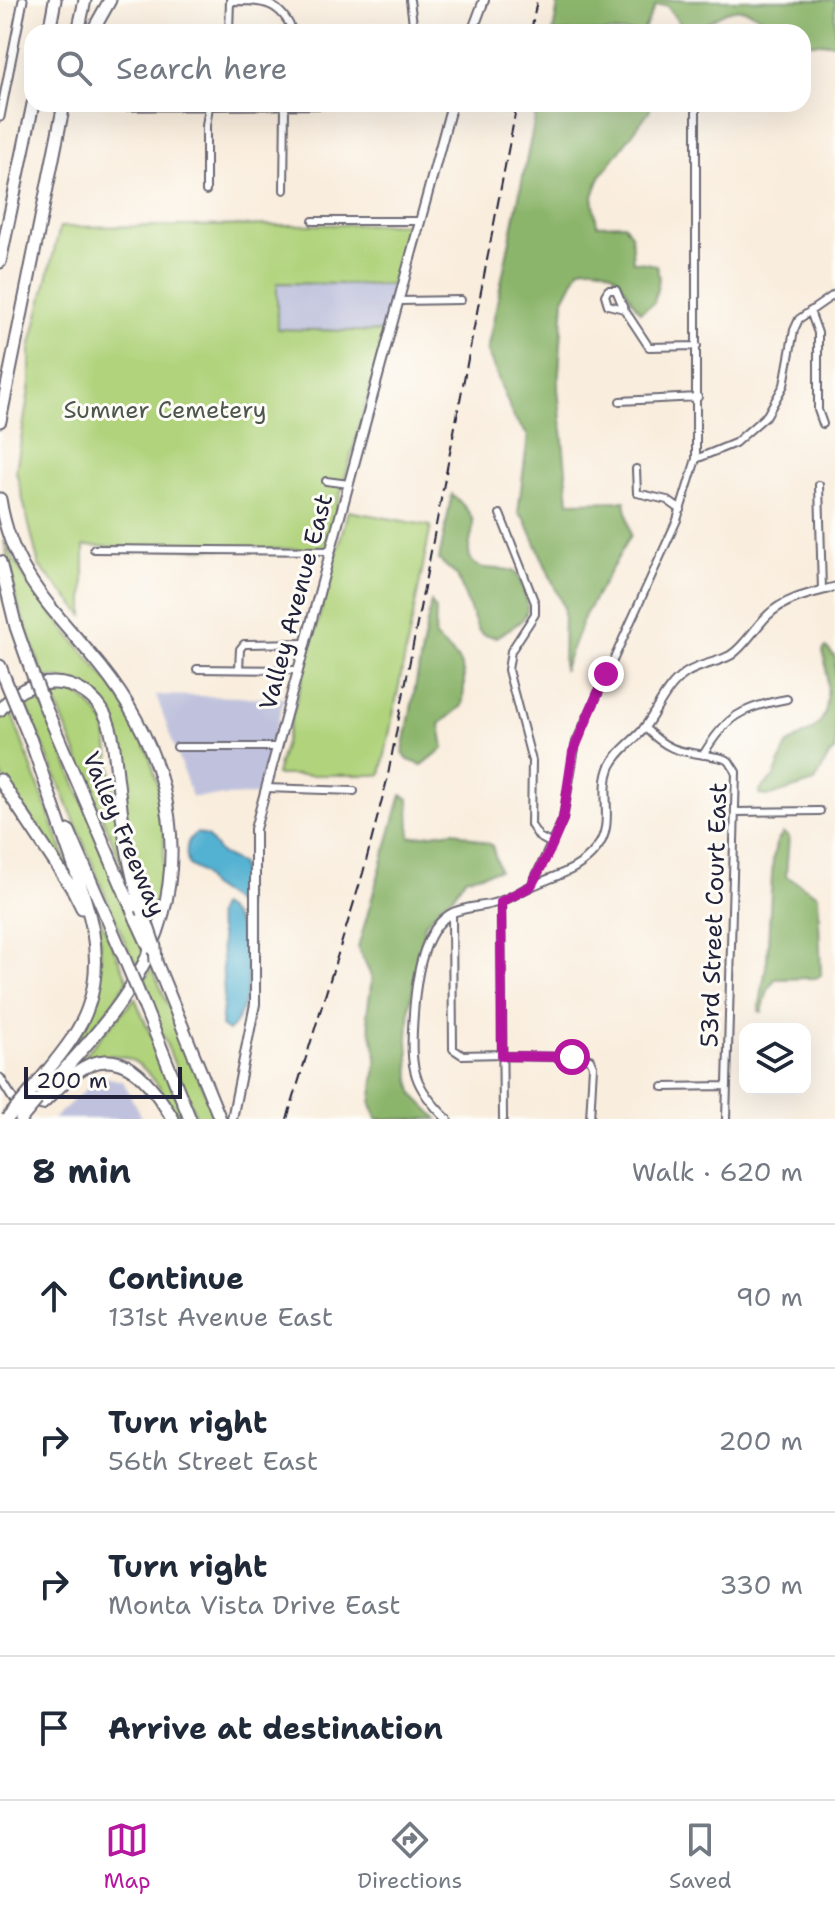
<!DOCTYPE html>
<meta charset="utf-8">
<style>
:root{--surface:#fff;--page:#f6f6f7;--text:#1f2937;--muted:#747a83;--line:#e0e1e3;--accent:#b5179e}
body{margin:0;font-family:"Shantell Sans",sans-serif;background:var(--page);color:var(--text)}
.controls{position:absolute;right:24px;bottom:24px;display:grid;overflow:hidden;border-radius:16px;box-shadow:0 8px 32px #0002}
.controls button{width:72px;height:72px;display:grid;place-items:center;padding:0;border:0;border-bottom:2px solid var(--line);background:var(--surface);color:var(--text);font:40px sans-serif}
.scale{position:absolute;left:24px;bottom:20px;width:158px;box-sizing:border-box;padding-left:8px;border:4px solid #22223b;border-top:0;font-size:22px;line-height:28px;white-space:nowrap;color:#22223b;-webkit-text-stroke:6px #fdfcf7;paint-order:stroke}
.stop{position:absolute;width:24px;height:24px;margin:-18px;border:6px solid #b5179e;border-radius:50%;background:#fff}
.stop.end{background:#b5179e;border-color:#fff;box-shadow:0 2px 8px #0008}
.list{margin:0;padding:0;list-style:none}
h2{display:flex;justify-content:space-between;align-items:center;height:104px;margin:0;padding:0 32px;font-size:34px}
h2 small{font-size:26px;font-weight:400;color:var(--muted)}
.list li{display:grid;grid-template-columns:52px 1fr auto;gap:24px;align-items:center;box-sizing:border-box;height:144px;padding:0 32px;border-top:2px solid var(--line)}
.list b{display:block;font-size:30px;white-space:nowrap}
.list p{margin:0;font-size:26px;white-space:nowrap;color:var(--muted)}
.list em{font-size:26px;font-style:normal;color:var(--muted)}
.icon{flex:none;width:44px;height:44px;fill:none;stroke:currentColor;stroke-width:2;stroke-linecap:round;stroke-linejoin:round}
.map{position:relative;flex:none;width:835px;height:1119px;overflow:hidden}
.search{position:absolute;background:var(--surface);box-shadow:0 8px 32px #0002;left:24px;right:24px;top:24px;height:88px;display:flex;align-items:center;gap:20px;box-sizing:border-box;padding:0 28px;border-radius:24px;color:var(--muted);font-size:30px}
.sheet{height:680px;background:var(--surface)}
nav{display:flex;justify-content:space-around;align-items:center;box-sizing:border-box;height:112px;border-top:2px solid var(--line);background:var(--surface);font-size:22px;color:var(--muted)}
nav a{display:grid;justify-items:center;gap:4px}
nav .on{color:var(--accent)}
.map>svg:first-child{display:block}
.industrial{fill:#c0c2dd}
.green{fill:#b0d37c;stroke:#697a5c;stroke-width:2}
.forest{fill:#8cb56c;stroke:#576c54;stroke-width:2}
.water{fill:#53b1d1;stroke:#3a6a86;stroke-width:2}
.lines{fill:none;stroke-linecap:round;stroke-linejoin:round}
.minor-casing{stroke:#6d6974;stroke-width:10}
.tertiary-casing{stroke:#6d6974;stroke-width:11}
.secondary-casing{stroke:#6d6974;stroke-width:12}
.motorway-casing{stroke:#6d6974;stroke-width:15}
.minor{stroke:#fff;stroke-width:6}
.tertiary{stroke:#fff;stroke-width:7}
.secondary{stroke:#fff;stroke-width:8}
.motorway{stroke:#fff;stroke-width:11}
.rail{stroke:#22223b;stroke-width:2;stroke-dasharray:12 6;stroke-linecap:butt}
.motorway-bridge-casing{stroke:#6d6974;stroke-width:15;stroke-linecap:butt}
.motorway-bridge{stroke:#fff;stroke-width:11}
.route{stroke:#b5179e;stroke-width:10}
.labels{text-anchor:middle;stroke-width:6;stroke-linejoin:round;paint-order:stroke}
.park-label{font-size:24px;fill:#4d574e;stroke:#fdfcf7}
.street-label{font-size:24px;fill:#22223b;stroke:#fdfcf7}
</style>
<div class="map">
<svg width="835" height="1119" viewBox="0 0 835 1119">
<rect width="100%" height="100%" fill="#fdfcf7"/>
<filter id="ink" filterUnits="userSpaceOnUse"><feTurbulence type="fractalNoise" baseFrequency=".0125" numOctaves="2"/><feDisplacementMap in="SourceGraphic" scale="16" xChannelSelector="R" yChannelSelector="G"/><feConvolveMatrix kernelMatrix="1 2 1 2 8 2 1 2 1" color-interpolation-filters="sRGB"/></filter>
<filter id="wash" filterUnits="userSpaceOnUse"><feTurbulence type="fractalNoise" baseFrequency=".006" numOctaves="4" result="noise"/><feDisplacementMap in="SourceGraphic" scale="32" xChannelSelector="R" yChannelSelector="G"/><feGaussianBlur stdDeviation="1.8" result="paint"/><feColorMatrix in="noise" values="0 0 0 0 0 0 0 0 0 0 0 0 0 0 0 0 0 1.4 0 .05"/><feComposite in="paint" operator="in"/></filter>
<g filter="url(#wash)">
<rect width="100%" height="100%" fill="#f9eddd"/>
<path class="industrial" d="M277,282L396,285L386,332L276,329Z
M156,695L284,698L258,795L192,797Z
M100,1076L123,1081L142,1119H53Z"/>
<path class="green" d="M413,224L396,285L277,283V329L386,332L325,549H190L84,546V616L39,566L16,471L30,384V348L60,227Z
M348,511L431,526L381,775H276Z
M4,540C29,595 73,636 109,683C165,755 176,841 153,927C145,902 134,876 131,849C127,822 125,795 122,768C116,714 107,680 44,677L16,599Z
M58,688C81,692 92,705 105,724L126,875L50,689Z
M36,689L145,950L136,969L22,695Z
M9,706L76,888L0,772V716Z
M94,905L128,980L110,1007L68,1057C99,1006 108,963 94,905Z
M152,967L212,1109L209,1119H197L142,985Z
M135,998L186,1119H179C152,1074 132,1034 73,1068Z"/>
<path class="forest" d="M559,0H835V43H803V32C797,32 789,33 784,32C770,28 760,13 745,10C720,6 707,29 687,32L666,5L655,6L643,32H553Z
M538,104H650V110L600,177L593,196L597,225L624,224L631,234L633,261L657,265L659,279L654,303L640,312C620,285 619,262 580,268L564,299L558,388L569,502L625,501L631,535L585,615L563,671L564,608L525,519L518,513L528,436L514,418L487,351Z
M452,494C459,501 468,509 472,518C477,533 463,547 472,561C480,573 501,566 513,571C519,574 520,581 522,586C536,619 521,621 496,637L484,635L478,630L457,576L439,560Z
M431,602L436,610L435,638C465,662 467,669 462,706L440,724L444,748L422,765L408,760L403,752Z
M826,647L835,657V751L828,757L815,782L770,796L759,795V791L774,777L787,745C798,736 814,733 822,719C831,706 827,665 823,651Z
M401,795L409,799L410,837L454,831L492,845L499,870L465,878L453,896L442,904L425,924L410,1004L408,1039L410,1080L414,1095L438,1119H377L371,1104L377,1057L367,1015L372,978L358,948Z
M783,833L789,837L786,876L818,895L821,975L816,978L775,979L768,990L762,1012L759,1011L767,960L773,859L776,844Z"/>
<path class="water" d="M197,833L207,836L221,854L241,864L245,909L209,885L203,874L189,865C185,854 185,838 197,833Z
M220,906C255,923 256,1009 228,1031L221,1026L224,996L221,939L216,915Z"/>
</g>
<g filter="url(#ink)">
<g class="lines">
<defs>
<path id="minor" d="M410,0L414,32
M230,1C262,1 280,0 293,32
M229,32L230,0
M696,104V459
M101,107L452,104
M284,190L285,106
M206,191V126L209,106
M313,221H420
M399,301L461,300
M624,309L608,305L605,295L608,290H616L624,309L649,347L697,346
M810,311L818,333V410L823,424
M620,401L698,397
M636,469L637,493L667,500L681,510
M326,481L349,484
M819,485L822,590
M500,514L535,603V614L511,651L508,670L532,761L531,825L539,837L552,844
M94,549L330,551
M197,669L294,670L297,673
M239,669L240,649L244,644L305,643
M644,727C674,757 685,750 722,758L729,761L736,772L726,1119
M177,747H277
M703,755C726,716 742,707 787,699
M266,788L354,791
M736,812L820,811
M531,886L563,819L576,742L677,520L696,459L735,443L767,415L784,385L794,330L799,319L835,294
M501,902L503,1119
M452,913L453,1049L462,1055L502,1054
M502,1056L570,1057L590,1059L593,1066L590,1119
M663,1087L727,1086"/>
<path id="tertiary" d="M0,117L23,0
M0,1078L18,1107
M447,1119C413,1086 410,1069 413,1021C415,988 420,928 454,912C469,906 486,907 501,901C513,897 523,889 534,885C557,875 580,870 596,849C616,825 599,794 610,767C617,752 631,743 642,731C657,712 665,687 686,673C700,664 717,663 731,655C745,646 756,626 768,615C785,598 813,593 835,587"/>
<path id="secondary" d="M472,32L484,0
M232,1119L255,1004V829L452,104"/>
<path id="motorway" d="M49,32L55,0
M78,32L85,0
M92,32L110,0
M0,262L33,104
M0,421L64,104
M0,499C12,576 55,610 101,667C174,758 197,873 136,978C110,1023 71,1061 37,1100
M0,562L16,627L31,670
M0,666L5,679
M44,704L137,921
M0,710C13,693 30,683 52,683C74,682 97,697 106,717C115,736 115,762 118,783C123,826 128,867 142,909
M20,715L31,742
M30,738C42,773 54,808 66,843C84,895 107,948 89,1004C79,1037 52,1064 32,1090
M0,780L73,890L82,908
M69,831L123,955
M156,962L220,1119
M145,1008L190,1119
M42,1104C52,1095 62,1083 74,1074C121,1038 151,1084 173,1119"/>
</defs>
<use href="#minor" class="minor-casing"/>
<use href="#tertiary" class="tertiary-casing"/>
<use href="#secondary" class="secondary-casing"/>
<use href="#motorway" class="motorway-casing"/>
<use href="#minor" class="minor"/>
<use href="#tertiary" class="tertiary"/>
<use href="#secondary" class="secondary"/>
<use href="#motorway" class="motorway"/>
<path class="rail" d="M531,32L537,0
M287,1119L363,873L387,780L517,104"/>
<defs>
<path id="motorway-bridge" d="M31,670L44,704
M5,679L20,715
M142,909L155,947L156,962
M137,921L149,947
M123,955L145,1008
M7,1119L32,1090
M21,1119L37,1100"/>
</defs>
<use href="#motorway-bridge" class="motorway-bridge-casing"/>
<use href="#motorway-bridge" class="motorway-bridge"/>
</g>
</g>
<g class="lines" filter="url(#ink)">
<path class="route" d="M572,1057L502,1056L501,902L531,886L549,852L563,819L573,752L606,674"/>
</g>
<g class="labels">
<g class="park-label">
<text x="165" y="418">Sumner Cemetery</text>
</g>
<g class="street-label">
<text transform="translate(296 602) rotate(-75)" y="8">Valley Avenue East</text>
<text transform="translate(124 834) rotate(67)" y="8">Valley Freeway</text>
<text transform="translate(714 915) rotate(-88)" y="8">53rd Street Court East</text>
</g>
</g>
</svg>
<div class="controls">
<button><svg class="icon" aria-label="layers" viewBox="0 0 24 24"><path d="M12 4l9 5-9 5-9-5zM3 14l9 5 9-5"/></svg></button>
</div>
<div class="scale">200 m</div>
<div class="stop" style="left:572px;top:1057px"></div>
<div class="stop end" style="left:606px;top:674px"></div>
<div class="search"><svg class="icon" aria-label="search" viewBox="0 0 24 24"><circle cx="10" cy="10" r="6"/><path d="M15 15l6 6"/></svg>Search here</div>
</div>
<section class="sheet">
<h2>8 min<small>Walk · 620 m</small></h2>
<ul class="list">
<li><svg class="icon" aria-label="ahead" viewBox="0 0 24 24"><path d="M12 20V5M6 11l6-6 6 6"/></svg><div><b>Continue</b><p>131st Avenue East</p></div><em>90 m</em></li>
<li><svg class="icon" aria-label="right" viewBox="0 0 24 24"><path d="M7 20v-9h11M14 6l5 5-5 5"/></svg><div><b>Turn right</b><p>56th Street East</p></div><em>200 m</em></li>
<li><svg class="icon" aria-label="right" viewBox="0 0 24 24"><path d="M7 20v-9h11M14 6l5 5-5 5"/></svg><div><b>Turn right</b><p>Monta Vista Drive East</p></div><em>330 m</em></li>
<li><svg class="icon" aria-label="arrive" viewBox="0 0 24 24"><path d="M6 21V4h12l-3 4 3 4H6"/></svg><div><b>Arrive at destination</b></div></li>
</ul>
</section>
<nav>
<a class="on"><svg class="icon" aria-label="map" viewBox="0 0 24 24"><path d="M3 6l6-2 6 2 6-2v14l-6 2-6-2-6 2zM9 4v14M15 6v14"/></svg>Map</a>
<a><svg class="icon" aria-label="directions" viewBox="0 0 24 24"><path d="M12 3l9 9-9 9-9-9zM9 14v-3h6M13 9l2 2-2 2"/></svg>Directions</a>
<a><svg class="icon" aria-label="saved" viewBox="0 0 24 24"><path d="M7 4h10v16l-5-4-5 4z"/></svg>Saved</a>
</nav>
